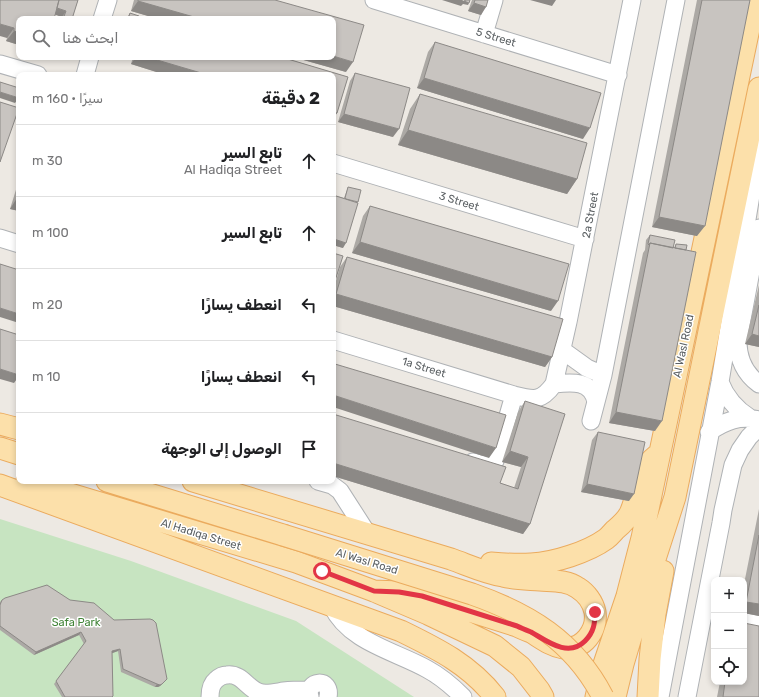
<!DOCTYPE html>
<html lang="ar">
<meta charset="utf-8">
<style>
:root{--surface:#fff;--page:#f6f6f6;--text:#202124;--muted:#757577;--line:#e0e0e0}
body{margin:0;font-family:Rubik,"Noto Sans Arabic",sans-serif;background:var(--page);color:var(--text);direction:rtl}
.controls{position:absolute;right:12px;bottom:12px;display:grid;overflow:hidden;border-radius:8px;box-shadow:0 2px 6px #0003}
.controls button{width:36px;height:36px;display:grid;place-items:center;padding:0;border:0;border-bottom:1px solid var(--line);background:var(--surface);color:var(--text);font:20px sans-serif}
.stop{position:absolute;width:12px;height:12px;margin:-9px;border:3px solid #e23546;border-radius:50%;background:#fff}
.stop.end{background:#e23546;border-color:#fff;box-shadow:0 1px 4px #0008}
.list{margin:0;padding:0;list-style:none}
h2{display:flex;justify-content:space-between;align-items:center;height:52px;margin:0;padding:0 16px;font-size:17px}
h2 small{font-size:13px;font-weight:400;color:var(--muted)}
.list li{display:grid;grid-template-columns:26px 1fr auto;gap:12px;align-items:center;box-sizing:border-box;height:72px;padding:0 16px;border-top:1px solid var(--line)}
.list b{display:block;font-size:15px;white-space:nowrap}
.list p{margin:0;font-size:13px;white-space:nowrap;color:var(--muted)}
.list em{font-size:13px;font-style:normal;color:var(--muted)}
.icon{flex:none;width:22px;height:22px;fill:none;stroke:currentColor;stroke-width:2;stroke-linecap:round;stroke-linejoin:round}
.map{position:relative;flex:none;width:759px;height:697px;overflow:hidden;direction:ltr}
.search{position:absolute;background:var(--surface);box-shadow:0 2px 6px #0003;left:16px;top:16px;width:320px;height:44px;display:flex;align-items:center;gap:10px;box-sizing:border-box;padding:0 14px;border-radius:8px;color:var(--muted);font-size:15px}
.panel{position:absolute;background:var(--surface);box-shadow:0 2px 6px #0003;left:16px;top:72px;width:320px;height:412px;border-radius:8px;direction:rtl}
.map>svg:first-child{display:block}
.green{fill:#c7e4c1}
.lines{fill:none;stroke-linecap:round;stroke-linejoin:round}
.minor-casing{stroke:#afb2b5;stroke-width:19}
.major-casing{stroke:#ebab5e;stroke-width:23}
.minor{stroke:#fff;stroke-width:17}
.major{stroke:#fce0aa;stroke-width:21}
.major-bridge-casing{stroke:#ebab5e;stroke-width:23;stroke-linecap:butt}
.major-bridge{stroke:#fce0aa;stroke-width:21}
.wall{fill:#aca9a5}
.shaded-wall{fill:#8c8986}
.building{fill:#c8c4c0;stroke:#8c8986}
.route{stroke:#e23546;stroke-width:5}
.labels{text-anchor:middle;stroke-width:3;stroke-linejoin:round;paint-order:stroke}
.street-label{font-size:11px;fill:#5b6063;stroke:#fff}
.park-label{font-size:11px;fill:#438539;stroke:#fff}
</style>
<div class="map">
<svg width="759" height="697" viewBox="0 0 759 697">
<rect width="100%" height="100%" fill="#ede9e3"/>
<path class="green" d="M0,519L131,561L296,621L414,697H0Z"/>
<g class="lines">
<defs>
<path id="minor" d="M374,0L618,75
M102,19L108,0
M484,34L494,0
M0,64L38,75
M85,75L90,57
M333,163L585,239
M759,228L738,341C738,359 744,373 759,384
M0,238L19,244
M333,340L514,395C534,400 541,402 554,384L568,322L632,0
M562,350L587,368L603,375
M720,382C726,398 736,409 750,418
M554,384C572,382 592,380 596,402
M591,421L603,375L676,0
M709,432C725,421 740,415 759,420
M473,462C481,464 488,468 495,461L514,395
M318,481L332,485L340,491L367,533
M332,606C349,642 395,651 427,669C440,676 452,686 463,697
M744,621L759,624
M210,697C210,691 211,684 216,680C219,677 223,675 227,675C243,673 248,691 262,693C269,694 277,692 284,691C292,690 301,690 309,690
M310,697C305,680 332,677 328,697
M660,697L720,382L754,177V163L753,142
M687,697L721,523L723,510L733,465L740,450L749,437L759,427"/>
<path id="major" d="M0,424L19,429
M0,448L19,454
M27,481L296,562L374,591L428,614L495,646L521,667L539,690L543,697
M107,481L283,535
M193,481L451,559C468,565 485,573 503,576C515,579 527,579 540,580C553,581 567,580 578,588C586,593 593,602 595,612C598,630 583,651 563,648C551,646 541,638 531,632C526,630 521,628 517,626L422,596L399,592L374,591
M0,485L401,631C438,649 470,665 495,697
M491,563C504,564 518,565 531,564C554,563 588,552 606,539C610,536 612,533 615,530C621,525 628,519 631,511C639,492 638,470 656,456
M596,697L604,664L627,596L642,538L755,0
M615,697L623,664L644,593L675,497L759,88
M648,697L650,659L655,614L663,571"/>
</defs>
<use href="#minor" class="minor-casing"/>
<use href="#major" class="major-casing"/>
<use href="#minor" class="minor"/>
<use href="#major" class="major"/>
<defs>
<path id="major-bridge" d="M283,535L472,594C529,614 574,641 603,697"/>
</defs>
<use href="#major-bridge" class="major-bridge-casing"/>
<use href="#major-bridge" class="major-bridge"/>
</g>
<path class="wall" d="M0,0H78L72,19H61L62,17L55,14L19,45L6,41L7,38Z
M134,0H275L346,72L131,11Z
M472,0H488L481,15L468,11Z
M697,0H750L697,236L652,227Z
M130,13L139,19H126Z
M435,42L583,139L417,88L428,52Z
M133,57H281L348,77L337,113L333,119V75H166L131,64Z
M355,73L393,137L338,122L350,81Z
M420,94L577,179L567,194L398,145L410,109Z
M19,180V211L10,209Z
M348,187L343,248L333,245V195L344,198L347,190Z
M370,206L551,311L352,253L363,216Z
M650,235L673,248H674L676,244L655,431L609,423L643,253L645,250L646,240Z
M347,257L552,357L545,367L333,306V291L340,267Z
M759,285V347L745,344Z
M525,401L530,524L523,534L333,476V414L500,483L514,488L521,467L502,462L518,412Z
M598,432L629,501L581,492L592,440Z
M759,509V616L744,613V584Z
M47,585L167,679L160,686L158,687H155L121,672L118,651L112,653L113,697H62L54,684L84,644L79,635L34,655L0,630V602L2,600Z
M720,682H744L759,697H717Z"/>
<path class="shaded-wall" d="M442,0H462L469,3L468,5L463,4L461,6Z
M530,0H556L552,6Z
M138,1L201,19H158L131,11Z
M474,3L486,7L481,15L468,11Z
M56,8L66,11L62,17L53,14Z
M0,24L14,28L7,38L0,36Z
M14,31L19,33V45L6,41Z
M333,56L353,62L346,72L293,57H333Z
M104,57H114L112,60Z
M117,57H126L124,59Z
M136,57H147L208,75H166L131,64Z
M424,78L590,128L583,139L417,88Z
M0,92L19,98L15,103L0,98Z
M333,112L337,113L333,119Z
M344,114L399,129L393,137L338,122Z
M408,130L577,179L567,194L398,145Z
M17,198L19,199V211L10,209Z
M659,217L705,226L697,236L652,227Z
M334,239L346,243L343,248L333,245V240Z
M360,242L558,301L551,311L352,253Z
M336,294L552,357L545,367L333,306V299Z
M0,308L19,314V323L0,317Z
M752,334L759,336V347L745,344Z
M0,369L19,375V376L14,383L0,379Z
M333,395L496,448L489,458L333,407Z
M616,412L662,421L655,431L609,423Z
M510,451L528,457L521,467L502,462Z
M333,463L530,524L523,534L333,476Z
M587,484L634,494L629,501L581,492Z
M746,602L759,604V616L744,613V604Z
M81,632L79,635L34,655L36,652Z
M120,649L118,651L110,654L112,651Z
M167,679L160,686L158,687H155L157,684Z"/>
<path class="building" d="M0,0H59L54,19H19V33L14,31V28L0,24Z
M59,0H78L72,19H63L66,11L57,8Z
M138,0H275L364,25L353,62L333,56V19H201L138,1Z
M465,0H470L469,3L464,1H465Z
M475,0H488L486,7L474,3Z
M702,0H750L705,226L659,217Z
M130,13L139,16V19H128Z
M435,42L601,93L590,128L424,78Z
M147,57H281L348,77L337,113L333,112V75H208Z
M355,73L410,88L399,129L344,114Z
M0,82L19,88V98L0,92Z
M420,94L587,143L577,179L408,130Z
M0,102L19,108L0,162Z
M348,187L361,190L358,202L346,199L345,198Z
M333,195L358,203L346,243L334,239L335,236L333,235Z
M370,206L569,264L558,301L360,242Z
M650,235L675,240L673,248L650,243L649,245L648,244Z
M650,243L696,252L662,421L616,412Z
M676,244L687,245L686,250L675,248Z
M333,253L343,256L333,287Z
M347,257L563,319L552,357L336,294Z
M0,264L19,270V314L0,308Z
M759,305V336L752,334Z
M0,329L19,335V375L0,369Z
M335,364L506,415L496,448L333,395V368Z
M525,401L565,414L530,524L333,463V414L506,467L500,483L518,489L528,457L510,451Z
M598,432L645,442L634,494L587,484Z
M759,535V604L746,602Z
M47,585L70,600L94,603L114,620L150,619L153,620L156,623L167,679L162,684L160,685L157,684L123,669L120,649L112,651L113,696L112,697H65L56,681L86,641L81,632L36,652L0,626V605L2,600L5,598Z
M744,623L759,626V697H723L725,682H744Z"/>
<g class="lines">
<path class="route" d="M322,571L374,591L399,592L422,596L517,626C521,628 526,630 531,632C547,641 568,658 585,641C594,632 595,623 595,612"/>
</g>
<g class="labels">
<g class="street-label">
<text transform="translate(496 37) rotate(17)" y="4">5 Street</text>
<text transform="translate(459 201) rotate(17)" y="4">3 Street</text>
<text transform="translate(590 215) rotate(-79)" y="4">2a Street</text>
<text transform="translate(683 346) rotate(-78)" y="4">Al Wasl Road</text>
<text transform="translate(424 367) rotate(17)" y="4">1a Street</text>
<text transform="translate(201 534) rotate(17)" y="4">Al Hadiqa Street</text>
<text transform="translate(367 561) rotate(17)" y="4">Al Wasl Road</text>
</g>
<g class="park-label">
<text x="76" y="626">Safa Park</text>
</g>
</g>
</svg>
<div class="controls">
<button>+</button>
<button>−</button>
<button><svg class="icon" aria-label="locate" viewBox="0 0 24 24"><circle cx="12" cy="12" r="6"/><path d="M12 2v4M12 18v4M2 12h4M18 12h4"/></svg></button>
</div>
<div class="stop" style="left:322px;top:571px"></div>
<div class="stop end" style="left:595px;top:612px"></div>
<div class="search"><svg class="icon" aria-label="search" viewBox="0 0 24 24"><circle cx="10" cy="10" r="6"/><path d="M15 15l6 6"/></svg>ابحث هنا</div>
<section class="panel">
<h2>2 دقيقة<small>سيرًا · 160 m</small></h2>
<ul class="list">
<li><svg class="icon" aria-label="ahead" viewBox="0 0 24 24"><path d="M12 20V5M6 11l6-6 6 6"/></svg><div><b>تابع السير</b><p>Al Hadiqa Street</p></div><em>30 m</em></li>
<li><svg class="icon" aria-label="ahead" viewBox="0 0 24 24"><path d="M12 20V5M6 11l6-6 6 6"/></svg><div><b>تابع السير</b></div><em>100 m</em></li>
<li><svg class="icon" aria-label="left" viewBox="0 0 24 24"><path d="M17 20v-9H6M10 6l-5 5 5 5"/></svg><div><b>انعطف يسارًا</b></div><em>20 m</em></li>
<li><svg class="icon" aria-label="left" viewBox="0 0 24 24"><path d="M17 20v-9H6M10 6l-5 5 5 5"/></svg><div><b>انعطف يسارًا</b></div><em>10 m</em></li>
<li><svg class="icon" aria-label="arrive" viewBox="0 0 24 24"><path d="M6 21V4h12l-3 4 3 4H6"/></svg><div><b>الوصول إلى الوجهة</b></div></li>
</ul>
</section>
</div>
